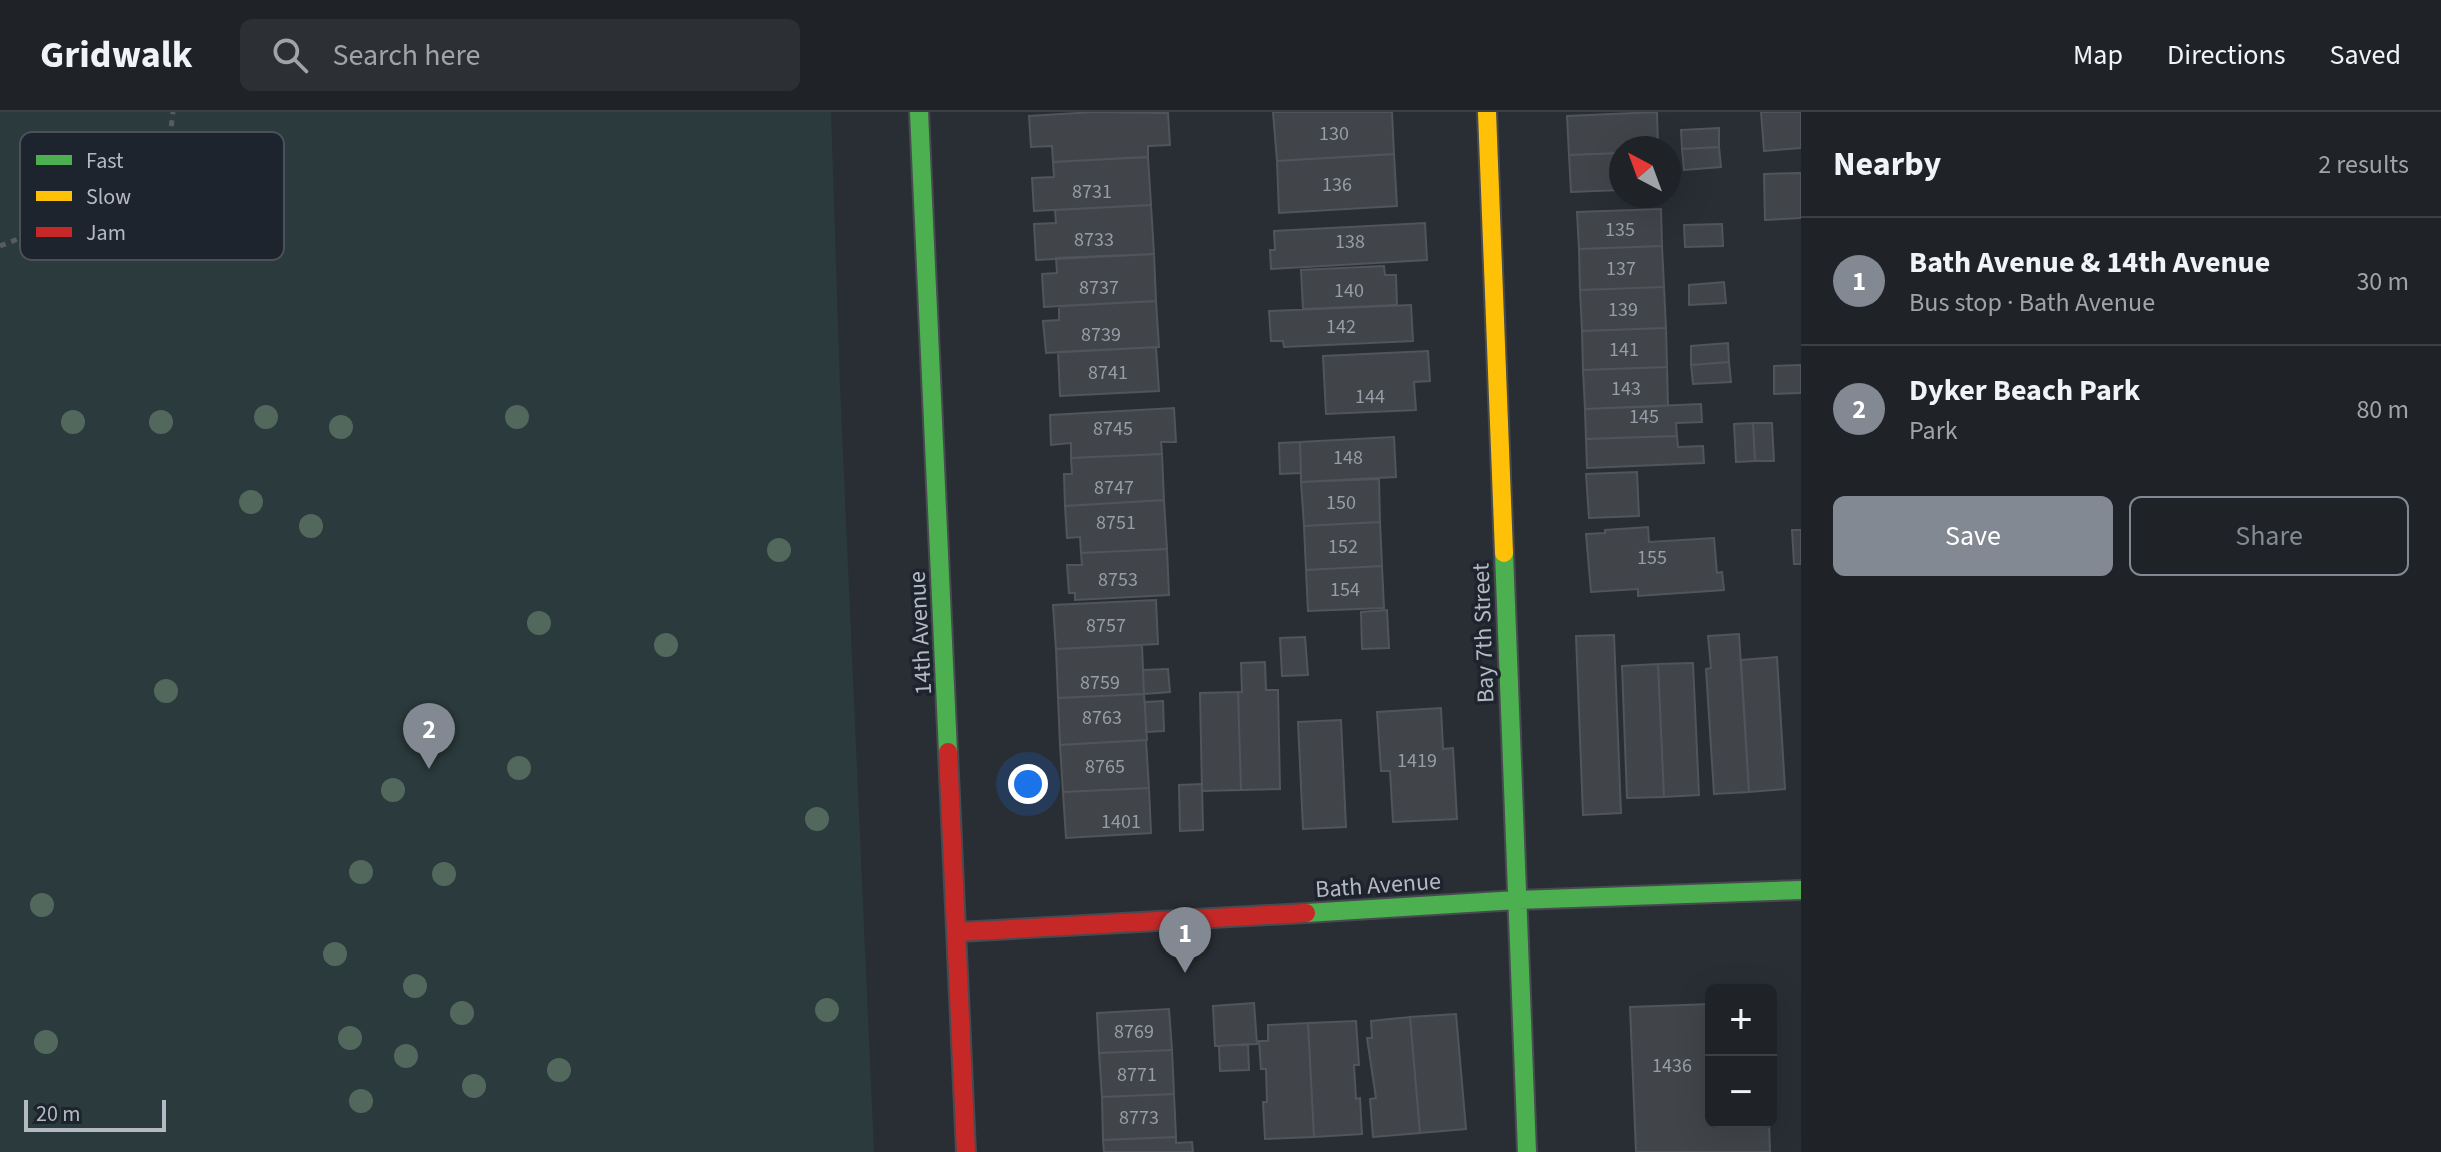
<!DOCTYPE html>
<meta charset="utf-8">
<style>
:root{--surface:#1f2227;--page:#2c2f33;--text:#f1f3f6;--muted:#a1a4a7;--line:#3c3f44;--accent:#838992}
body{margin:0;font-family:"Source Sans 3",sans-serif;background:var(--page);color:var(--text)}
.controls{position:absolute;right:24px;bottom:24px;display:grid;overflow:hidden;border-radius:12px;box-shadow:0 8px 32px #0002}
.controls button{width:72px;height:72px;display:grid;place-items:center;padding:0;border:0;border-bottom:2px solid var(--line);background:var(--surface);color:var(--text);font:40px sans-serif}
.compass{position:absolute;left:1609px;top:24px;width:72px;height:72px;border-radius:50%;background:var(--surface);box-shadow:0 8px 32px #0002;rotate:319deg}
.scale{position:absolute;left:24px;bottom:20px;width:142px;box-sizing:border-box;padding-left:8px;border:4px solid #b4bac4;border-top:0;font-size:22px;line-height:28px;white-space:nowrap;color:#b4bac4;-webkit-text-stroke:6px #1e242d;paint-order:stroke}
.you{position:absolute;left:1028px;top:672px;width:28px;height:28px;margin:-20px;border:6px solid #fff;border-radius:50%;background:#1a73e8;box-shadow:0 0 0 12px #1a73e833}
.badge{display:grid;place-items:center;width:52px;height:52px;border-radius:50%;background:var(--accent);color:#fff;font-size:26px;font-weight:700}
.pin{position:absolute;translate:-50% -66px;filter:drop-shadow(0 2px 4px #0008)}
.pin::after{content:'';position:absolute;top:42px;width:28px;height:24px;background:inherit;clip-path:polygon(0 0,100% 0,50% 100%)}
.list{margin:0;padding:0;list-style:none}
h2{display:flex;justify-content:space-between;align-items:center;height:104px;margin:0;padding:0 32px;font-size:34px}
h2 small{font-size:26px;font-weight:400;color:var(--muted)}
.list li{display:grid;grid-template-columns:52px 1fr auto;gap:24px;align-items:center;box-sizing:border-box;height:128px;padding:0 32px;border-top:2px solid var(--line)}
.list b{display:block;font-size:30px;white-space:nowrap}
.list p{margin:0;font-size:26px;white-space:nowrap;color:var(--muted)}
.list em{font-size:26px;font-style:normal;color:var(--muted)}
.actions{display:flex;gap:16px;padding:24px 32px}
.actions a{flex:1;padding:18px 0;border:2px solid var(--accent);border-radius:12px;text-align:center;font-size:28px;color:var(--accent)}
.actions .main{background:var(--accent);color:#fff}
.icon{flex:none;width:44px;height:44px;fill:none;stroke:currentColor;stroke-width:2;stroke-linecap:round;stroke-linejoin:round}
.map{position:relative;flex:none;width:1801px;height:1040px;overflow:hidden}
header{display:flex;align-items:center;gap:48px;box-sizing:border-box;height:112px;padding:0 40px;background:var(--surface);border-bottom:2px solid var(--line)}
header strong{font-size:38px}
nav{display:flex;gap:44px;margin-inline-start:auto;font-size:28px}
.search{width:560px;height:72px;background:var(--page);display:flex;align-items:center;gap:20px;box-sizing:border-box;padding:0 28px;border-radius:12px;color:var(--muted);font-size:30px}
main{display:flex}
aside{flex:1;background:var(--surface)}
.map>svg:first-child{display:block}
.green{fill:#2b3a3c}
.building{fill:#41454a;stroke:#51555b;stroke-width:2}
.lines{fill:none;stroke-linecap:round;stroke-linejoin:round}
.fast-casing{stroke:#474a4f;stroke-width:22}
.slow-casing{stroke:#474a4f;stroke-width:22}
.jam-casing{stroke:#474a4f;stroke-width:22}
.path{stroke:#575c60;stroke-width:5;stroke-dasharray:6 6;stroke-linecap:butt}
.fast{stroke:#4caf50;stroke-width:18}
.slow{stroke:#ffc107;stroke-width:18}
.jam{stroke:#c62828;stroke-width:18}
.tree{fill:#53685c}
.labels{text-anchor:middle;stroke-width:7;stroke-linejoin:round;paint-order:stroke}
.number-label{font-size:20px;fill:#979da6}
.street-label{font-size:24px;fill:#b4bac4;stroke:#1e242d}
.key{fill:#1e242d;stroke:#4b515a;stroke-width:2}
.key-label{font-size:22px;fill:#b4bac4}
</style>
<header>
<strong>Gridwalk</strong>
<div class="search"><svg class="icon" aria-label="search" viewBox="0 0 24 24"><circle cx="10" cy="10" r="6"/><path d="M15 15l6 6"/></svg>Search here</div>
<nav><a>Map</a><a>Directions</a><a>Saved</a></nav>
</header>
<main>
<div class="map">
<svg width="1801" height="1040" viewBox="0 0 1801 1040">
<rect width="100%" height="100%" fill="#292e34"/>
<path class="green" d="M0,0H831L840,274L874,1040H0Z"/>
<path class="building" d="M1094,0L1168,1L1170,33L1148,34V45L1053,50L1052,34L1031,35L1029,4Z
M1273,0H1392L1394,42L1277,49Z
M1657,0L1658,36H1621V41L1569,43L1567,4Z
M1761,0H1801V36L1764,39Z
M1719,16V35L1682,37L1681,18Z
M1719,35L1721,55L1684,58L1682,37Z
M1621,41V78L1571,80L1569,43Z
M1394,42L1397,94L1279,101L1277,49Z
M1148,45L1151,93L1034,99L1032,66L1054,65L1053,50Z
M1801,61V106L1765,108L1764,62Z
M1151,93L1154,142L1036,148L1034,112L1056,111L1055,98Z
M1661,97L1662,134L1579,137L1577,100Z
M1425,111L1427,148L1271,157L1270,138H1275L1274,119Z
M1722,112L1723,134L1685,135L1684,113Z
M1662,134L1664,175L1580,178L1579,137Z
M1154,142L1156,189L1044,195L1042,162L1057,161L1056,146Z
M1384,154L1385,163H1396L1397,193L1303,197L1301,158Z
M1724,170L1726,191L1689,193V173Z
M1664,175L1666,216L1582,219L1580,178Z
M1156,189L1159,235L1046,241L1043,209L1059,208V194Z
M1411,193L1413,229L1284,235L1283,229H1271L1269,199Z
M1666,216L1667,255L1583,258L1582,219Z
M1728,231L1729,250L1691,253V234Z
M1156,235L1159,279L1060,284L1058,240Z
M1428,239L1430,269L1414,270L1416,298L1326,302L1323,244Z
M1729,250L1731,270L1693,272L1691,253Z
M1801,253V281L1774,282V254Z
M1667,255L1668,294L1585,297L1583,258Z
M1701,292L1702,310L1676,311L1677,324L1586,327L1585,297Z
M1174,296L1176,330H1161L1162,342L1071,346V331L1051,333L1050,303Z
M1753,311L1755,349L1736,350L1734,312Z
M1753,311H1772L1774,349H1755Z
M1677,324L1678,335L1703,334L1704,351L1587,356L1586,327Z
M1394,325L1396,365L1301,370L1300,330Z
M1300,330L1301,361L1280,362L1279,331Z
M1162,342L1164,388L1065,394L1064,362H1072L1071,346Z
M1637,360L1639,404L1589,406L1586,362Z
M1379,367L1380,410L1304,414L1301,370Z
M1164,388L1167,437L1081,441L1080,425L1067,426L1065,394Z
M1380,410L1382,454L1306,458L1304,414Z
M1648,415L1649,430L1714,426L1717,461L1722,460L1724,478L1638,484V477L1591,480L1586,422L1605,421V418Z
M1792,418H1801V452H1794Z
M1167,437L1169,483L1075,488V481H1069L1067,453H1082L1081,441Z
M1382,454L1384,496L1308,499L1306,458Z
M1156,488L1158,532L1056,537L1053,493Z
M1387,498L1389,536L1362,537L1361,500Z
M1739,522L1749,680L1714,682L1706,557L1711,556L1708,524Z
M1614,523L1621,701L1583,703L1576,524Z
M1305,525L1308,563L1282,564L1280,526Z
M1142,533L1144,582L1058,586L1056,537Z
M1777,545L1785,677L1749,680L1741,548Z
M1265,550L1266,578H1278L1280,677L1241,678L1238,580H1242L1241,551Z
M1693,551L1699,683L1664,685L1658,552Z
M1658,552L1664,685L1627,686L1622,554Z
M1168,557L1170,580L1144,582L1143,558Z
M1238,580L1241,678L1202,679L1200,581Z
M1144,582L1147,628L1060,633L1058,586Z
M1163,589L1164,619L1146,620L1145,590Z
M1441,596L1443,637L1453,636L1457,707L1393,710L1390,659H1381L1377,600Z
M1341,608L1346,715L1303,717L1298,610Z
M1146,628L1149,676L1063,680L1060,633Z
M1202,672L1203,718L1180,719L1179,673Z
M1149,676L1151,721L1066,726L1063,680Z
M1254,891L1257,932L1215,934L1213,894Z
M1711,892V1010H1769L1770,1040H1636L1630,895Z
M1169,897L1172,938L1099,941L1097,901Z
M1456,902L1466,1017L1420,1021L1410,905Z
M1410,905L1420,1021L1373,1025L1370,987L1376,986L1367,926H1372L1371,909Z
M1356,909L1359,953H1354L1356,987L1360,986L1362,1022L1314,1025L1308,911Z
M1308,911L1314,1025L1265,1027L1263,990H1267L1266,957H1261L1259,929H1268V913Z
M1248,932L1249,958L1220,959L1219,934Z
M1172,938L1174,982L1102,985L1099,941Z
M1174,982L1176,1025L1103,1028L1102,985Z
M1176,1025V1031L1192,1030L1193,1040H1104L1103,1028Z"/>
<g class="lines">
<defs>
<path id="fast" d="M919,0L948,640
M1504,441L1527,1040
M1306,801L1517,788L1801,778"/>
<path id="slow" d="M1487,0L1504,441"/>
<path id="jam" d="M948,640L966,1040
M958,820L1306,801"/>
</defs>
<use href="#fast" class="fast-casing"/>
<use href="#slow" class="slow-casing"/>
<use href="#jam" class="jam-casing"/>
<path class="path" d="M0,134L137,81L166,58L173,0"/>
<use href="#fast" class="fast"/>
<use href="#slow" class="slow"/>
<use href="#jam" class="jam"/>
</g>
<g class="tree">
<circle cx="266" cy="305" r="12"/>
<circle cx="517" cy="305" r="12"/>
<circle cx="73" cy="310" r="12"/>
<circle cx="161" cy="310" r="12"/>
<circle cx="341" cy="315" r="12"/>
<circle cx="251" cy="390" r="12"/>
<circle cx="311" cy="414" r="12"/>
<circle cx="779" cy="438" r="12"/>
<circle cx="539" cy="511" r="12"/>
<circle cx="666" cy="533" r="12"/>
<circle cx="166" cy="579" r="12"/>
<circle cx="519" cy="656" r="12"/>
<circle cx="393" cy="678" r="12"/>
<circle cx="817" cy="707" r="12"/>
<circle cx="361" cy="760" r="12"/>
<circle cx="444" cy="762" r="12"/>
<circle cx="42" cy="793" r="12"/>
<circle cx="335" cy="842" r="12"/>
<circle cx="415" cy="874" r="12"/>
<circle cx="827" cy="898" r="12"/>
<circle cx="462" cy="901" r="12"/>
<circle cx="350" cy="926" r="12"/>
<circle cx="46" cy="930" r="12"/>
<circle cx="406" cy="944" r="12"/>
<circle cx="559" cy="958" r="12"/>
<circle cx="474" cy="974" r="12"/>
<circle cx="361" cy="989" r="12"/>
</g>
<g class="labels">
<g class="number-label">
<text x="1334" y="28">130</text>
<text x="1337" y="79">136</text>
<text x="1092" y="86">8731</text>
<text x="1620" y="124">135</text>
<text x="1094" y="134">8733</text>
<text x="1350" y="136">138</text>
<text x="1621" y="163">137</text>
<text x="1099" y="182">8737</text>
<text x="1349" y="185">140</text>
<text x="1623" y="204">139</text>
<text x="1341" y="221">142</text>
<text x="1101" y="229">8739</text>
<text x="1624" y="244">141</text>
<text x="1108" y="267">8741</text>
<text x="1626" y="283">143</text>
<text x="1370" y="291">144</text>
<text x="1644" y="311">145</text>
<text x="1113" y="323">8745</text>
<text x="1348" y="352">148</text>
<text x="1114" y="382">8747</text>
<text x="1341" y="397">150</text>
<text x="1116" y="417">8751</text>
<text x="1343" y="441">152</text>
<text x="1652" y="452">155</text>
<text x="1118" y="474">8753</text>
<text x="1345" y="484">154</text>
<text x="1106" y="520">8757</text>
<text x="1100" y="577">8759</text>
<text x="1102" y="612">8763</text>
<text x="1417" y="655">1419</text>
<text x="1105" y="661">8765</text>
<text x="1121" y="716">1401</text>
<text x="1134" y="926">8769</text>
<text x="1672" y="960">1436</text>
<text x="1137" y="969">8771</text>
<text x="1139" y="1012">8773</text>
</g>
<g class="street-label">
<text transform="translate(920 521) rotate(-93)" y="8">14th Avenue</text>
<text transform="translate(1483 521) rotate(-92)" y="8">Bay 7th Street</text>
<text transform="translate(1378 773) rotate(-4)" y="8">Bath Avenue</text>
</g>
</g>
<rect x="20" y="20" width="264" height="128" rx="12" class="key"/>
<rect x="36" y="43" width="36" height="10" fill="#4caf50"/>
<rect x="36" y="79" width="36" height="10" fill="#ffc107"/>
<rect x="36" y="115" width="36" height="10" fill="#c62828"/>
<g class="key-label">
<text x="86" y="56">Fast</text>
<text x="86" y="92">Slow</text>
<text x="86" y="128">Jam</text>
</g>
</svg>
<div class="controls">
<button>+</button>
<button>−</button>
</div>
<svg class="compass" viewBox="-18 -18 36 36"><path d="M0-13l5 13h-10z" fill="#e53935"/><path d="M0 13l5-13h-10z" fill="#a1a4a7"/></svg>
<div class="scale">20 m</div>
<div class="you"></div>
<div class="pin badge" style="left:1185px;top:861px">1</div>
<div class="pin badge" style="left:429px;top:657px">2</div>
</div>
<aside>
<h2>Nearby<small>2 results</small></h2>
<ul class="list">
<li><span class="badge">1</span><div><b>Bath Avenue &amp; 14th Avenue</b><p>Bus stop · Bath Avenue</p></div><em>30 m</em></li>
<li><span class="badge">2</span><div><b>Dyker Beach Park</b><p>Park</p></div><em>80 m</em></li>
</ul>
<div class="actions"><a class="main">Save</a><a>Share</a></div>
</aside>
</main>
